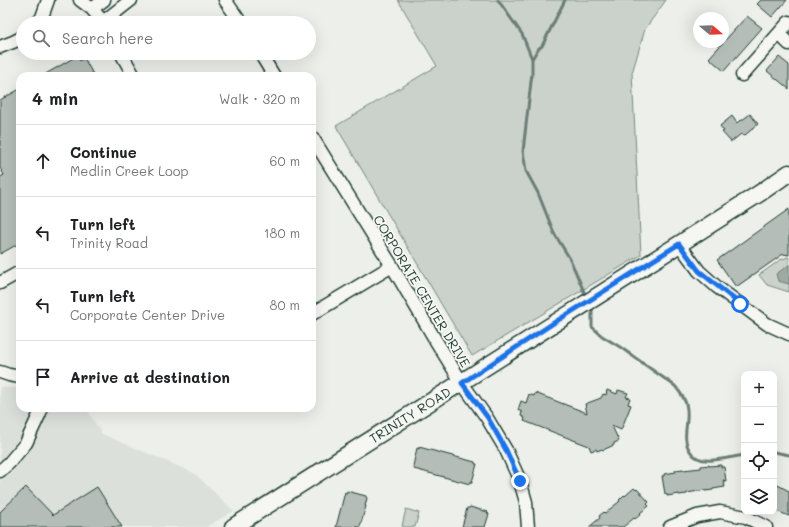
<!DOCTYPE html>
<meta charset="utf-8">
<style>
:root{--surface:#fff;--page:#f6f6f6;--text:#202124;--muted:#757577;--line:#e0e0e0}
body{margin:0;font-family:Mali,sans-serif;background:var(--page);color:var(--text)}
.controls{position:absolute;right:12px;bottom:12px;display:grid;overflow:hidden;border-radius:8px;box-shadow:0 4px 16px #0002}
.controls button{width:36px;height:36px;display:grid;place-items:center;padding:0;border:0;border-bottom:1px solid var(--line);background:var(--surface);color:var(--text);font:20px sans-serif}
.compass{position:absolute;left:693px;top:12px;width:36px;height:36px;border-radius:50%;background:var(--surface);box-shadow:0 4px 16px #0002;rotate:109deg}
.stop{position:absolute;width:12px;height:12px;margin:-9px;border:3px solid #1a73e8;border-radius:50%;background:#fff}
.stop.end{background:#1a73e8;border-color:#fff;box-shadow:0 1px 4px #0008}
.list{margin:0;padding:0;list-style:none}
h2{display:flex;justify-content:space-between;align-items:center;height:52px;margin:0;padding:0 16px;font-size:17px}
h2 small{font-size:13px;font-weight:400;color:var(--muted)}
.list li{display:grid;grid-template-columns:26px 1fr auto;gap:12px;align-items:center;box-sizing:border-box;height:72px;padding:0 16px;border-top:1px solid var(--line)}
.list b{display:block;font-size:15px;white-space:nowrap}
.list p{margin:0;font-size:13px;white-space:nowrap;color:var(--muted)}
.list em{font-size:13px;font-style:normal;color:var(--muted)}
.icon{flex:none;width:22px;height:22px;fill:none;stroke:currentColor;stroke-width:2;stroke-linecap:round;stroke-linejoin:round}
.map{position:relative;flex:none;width:789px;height:527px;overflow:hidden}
.search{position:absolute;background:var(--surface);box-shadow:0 4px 16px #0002;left:16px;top:16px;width:300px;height:44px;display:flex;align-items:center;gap:10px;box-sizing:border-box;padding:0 14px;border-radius:22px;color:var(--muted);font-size:15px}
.panel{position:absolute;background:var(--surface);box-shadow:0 4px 16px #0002;left:16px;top:72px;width:300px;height:340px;border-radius:12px}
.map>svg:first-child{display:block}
.built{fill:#dce0db}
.green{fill:#cbd2cc;stroke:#758880}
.water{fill:#9faaa4;stroke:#6c7e77}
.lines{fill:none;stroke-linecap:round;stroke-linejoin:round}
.stream{stroke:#6c7e77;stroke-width:3}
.building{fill:#b4bdb8;stroke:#1f3d34}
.minor-casing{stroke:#1f3d34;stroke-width:15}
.major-casing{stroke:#1f3d34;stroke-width:19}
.minor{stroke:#f6f6f2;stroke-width:12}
.major{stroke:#f6f6f2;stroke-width:16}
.route{stroke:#1a73e8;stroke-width:5}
.labels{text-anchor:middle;stroke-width:3.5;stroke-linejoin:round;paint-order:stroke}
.street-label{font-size:13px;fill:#1f3d34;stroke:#f6f6f2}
</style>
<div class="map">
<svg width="789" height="527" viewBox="0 0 789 527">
<rect width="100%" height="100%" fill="#edefea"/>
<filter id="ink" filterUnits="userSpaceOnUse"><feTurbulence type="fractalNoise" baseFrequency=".025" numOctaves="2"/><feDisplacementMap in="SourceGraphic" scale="8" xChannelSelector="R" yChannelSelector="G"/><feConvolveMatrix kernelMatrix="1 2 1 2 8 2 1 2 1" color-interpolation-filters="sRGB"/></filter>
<g filter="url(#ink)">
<path class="built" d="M0,387L20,388V408H86L102,434L194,473L234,511L206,527H0Z"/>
<path class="green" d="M398,0H666L645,29L632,73L641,255L472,356L336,126L437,66Z
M788,257L789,258V292L767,285L759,275L780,260Z
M406,509L419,513L415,527H406L402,526Z"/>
<path class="water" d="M789,265V284L778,281L776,274Z"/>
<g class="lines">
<path class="stream" d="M498,0L522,34L532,59V73L523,151L526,171L538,193L554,233L570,259L585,294
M532,59L538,49L542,46L565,0
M592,310V327L602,336L620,347L675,386C679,391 684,397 686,404C691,420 680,436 690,451C695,460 704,461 714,460C724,459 734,457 744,455
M774,452L789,455"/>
</g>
<path class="building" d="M761,0H787L772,17L757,4Z
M747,16L762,28L724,71L709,58Z
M77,56L80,61L84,58L94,76H42Z
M779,57L789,65V89L767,71Z
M20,89V243L0,254V177L4,175L0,168V100Z
M750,114L758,124L744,136L741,134L731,142L722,132L724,131L720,126L732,116L737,123L740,120L741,121Z
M789,209V255L783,254L736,287L717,260Z
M607,390L617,394L618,390L628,393L626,397L630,398L628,404L631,405L621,430L612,426L619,441L614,443V445L603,450L602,449L597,451L596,449L591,451L589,446L524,421L525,418L521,416L522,412L518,410L521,401L526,403L529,394L534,396L535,393L587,413L585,404L601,398L603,394L606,395Z
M419,447L475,462V464H477L472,482H470V484L414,469V467L413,466L417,448L419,449Z
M709,465V466L721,465V467H724L726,481L723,480L725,487L713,489V490L705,491V490L687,493V494L679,495V494L667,496V494H665L662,476H664V474L676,472L675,470L683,469V470L701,468V466Z
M774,483L789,491V516L774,510Z
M26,487L53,515L97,487L122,527H0V512Z
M634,488L636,490L637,489L649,502L647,504L649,506L640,513L641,514L635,519L634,518L623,527H589L600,518L599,516L604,512L605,513L620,501L619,500L624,495L625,496Z
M347,491L366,496V497L367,498L365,506H366L360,527H336L345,492L347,493Z
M470,507L488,512L487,513L489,514L485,527H462L467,508H469Z"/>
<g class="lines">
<defs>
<path id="minor" d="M80,0L92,9L104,23
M225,0L241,23
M92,9L104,0
M103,22L131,0
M38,23L42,17L48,0
M779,34L789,44
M0,47L13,42L23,37
M121,53L134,76
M260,53L274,76
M742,75L789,22
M312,137L392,266L436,341L462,383L487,418L506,450L520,481L526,502L528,527
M679,244L699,271L717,287L767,324L789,334
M0,283L18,273H20
M312,314L392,266
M0,372L9,375L20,377
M0,471L9,463L26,443L40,413
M670,527L697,516L720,512L746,517L766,527"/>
<path id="major" d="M233,527L760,193L789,173"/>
</defs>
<use href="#minor" class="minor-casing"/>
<use href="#major" class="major-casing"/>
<use href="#minor" class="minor"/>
<use href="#major" class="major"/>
</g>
</g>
<g class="lines" filter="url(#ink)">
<path class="route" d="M520,481L506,450L488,418L462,383L552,324L679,244L699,271L740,304"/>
</g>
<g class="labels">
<g class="street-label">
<text transform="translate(422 291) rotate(59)" y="5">CORPORATE CENTER DRIVE</text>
<text transform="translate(410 415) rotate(-32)" y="5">TRINITY ROAD</text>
</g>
</g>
</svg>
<div class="controls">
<button>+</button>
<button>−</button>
<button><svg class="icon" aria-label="locate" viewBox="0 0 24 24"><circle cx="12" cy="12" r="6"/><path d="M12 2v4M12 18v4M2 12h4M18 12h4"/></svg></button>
<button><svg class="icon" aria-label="layers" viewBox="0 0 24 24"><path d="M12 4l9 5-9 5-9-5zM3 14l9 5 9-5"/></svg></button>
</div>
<svg class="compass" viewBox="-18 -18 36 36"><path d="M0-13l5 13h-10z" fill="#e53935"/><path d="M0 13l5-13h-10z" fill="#757577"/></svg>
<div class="stop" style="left:740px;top:304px"></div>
<div class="stop end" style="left:520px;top:481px"></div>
<div class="search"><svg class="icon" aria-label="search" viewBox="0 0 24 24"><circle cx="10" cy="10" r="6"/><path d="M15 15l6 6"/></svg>Search here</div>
<section class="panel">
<h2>4 min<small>Walk · 320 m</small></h2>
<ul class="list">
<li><svg class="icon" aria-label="ahead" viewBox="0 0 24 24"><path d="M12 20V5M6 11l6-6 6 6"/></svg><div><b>Continue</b><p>Medlin Creek Loop</p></div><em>60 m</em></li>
<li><svg class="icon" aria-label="left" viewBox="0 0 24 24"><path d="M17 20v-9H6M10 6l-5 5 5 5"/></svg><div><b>Turn left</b><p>Trinity Road</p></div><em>180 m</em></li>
<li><svg class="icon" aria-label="left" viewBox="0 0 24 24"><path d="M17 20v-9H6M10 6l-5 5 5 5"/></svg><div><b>Turn left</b><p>Corporate Center Drive</p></div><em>80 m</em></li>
<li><svg class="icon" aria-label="arrive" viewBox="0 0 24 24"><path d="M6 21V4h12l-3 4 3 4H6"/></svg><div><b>Arrive at destination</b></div></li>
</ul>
</section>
</div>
